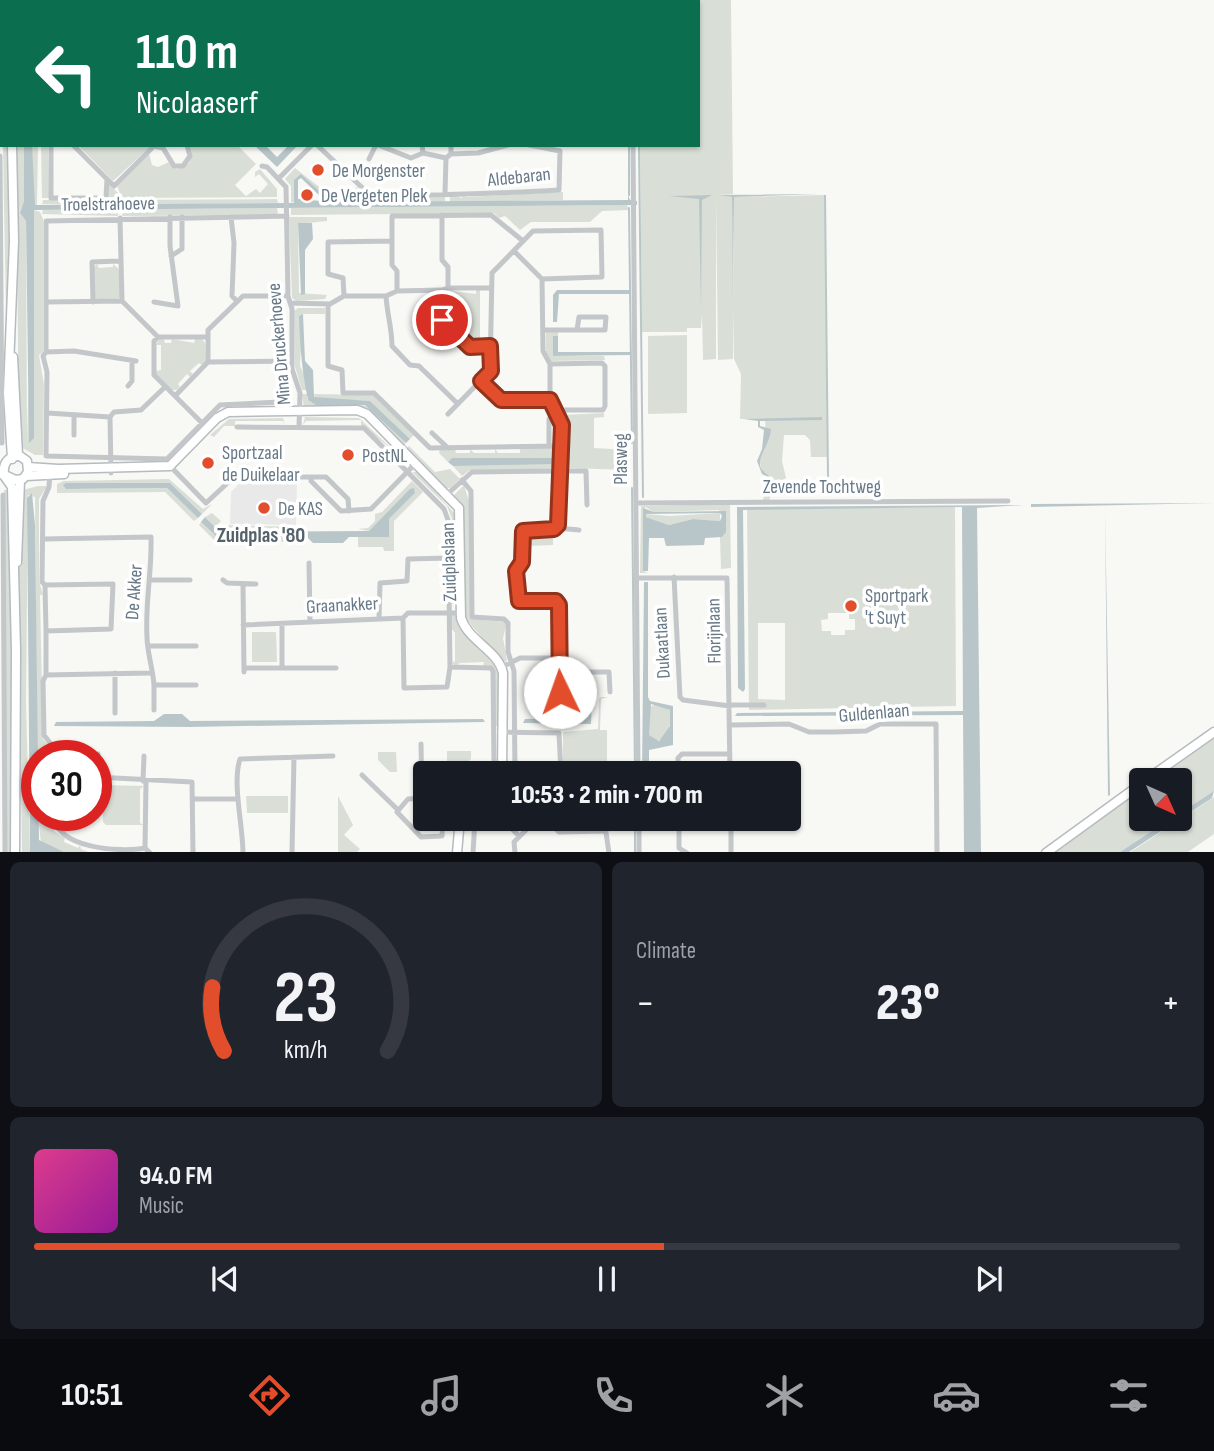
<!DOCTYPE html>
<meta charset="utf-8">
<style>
:root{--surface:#171b24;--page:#20242c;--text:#f1f3f6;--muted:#9ea1a6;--line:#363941;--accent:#e24e2b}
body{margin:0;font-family:"Sofia Sans Condensed",sans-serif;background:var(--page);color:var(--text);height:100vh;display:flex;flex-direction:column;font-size:26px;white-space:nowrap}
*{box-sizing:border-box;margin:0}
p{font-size:23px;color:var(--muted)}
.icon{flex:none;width:38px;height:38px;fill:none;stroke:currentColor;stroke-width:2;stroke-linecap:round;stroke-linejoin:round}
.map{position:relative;height:852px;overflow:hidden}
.sheet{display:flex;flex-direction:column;gap:10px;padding:10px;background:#0d0f14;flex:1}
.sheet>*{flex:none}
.banner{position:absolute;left:0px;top:0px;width:700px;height:147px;box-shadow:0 2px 5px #0004;background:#0b6e4f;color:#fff;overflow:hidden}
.needle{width:46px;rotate:135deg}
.buttons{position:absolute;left:1129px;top:768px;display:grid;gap:14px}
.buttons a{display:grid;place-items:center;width:63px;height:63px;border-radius:7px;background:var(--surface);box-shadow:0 2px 5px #0004;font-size:35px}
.speed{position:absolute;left:21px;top:740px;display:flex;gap:14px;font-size:35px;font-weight:700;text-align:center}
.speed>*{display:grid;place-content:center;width:91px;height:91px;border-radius:50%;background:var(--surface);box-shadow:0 2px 5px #0004;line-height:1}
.speed .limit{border:10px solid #d22;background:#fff;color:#111}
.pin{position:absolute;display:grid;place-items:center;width:60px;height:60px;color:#fff;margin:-30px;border:4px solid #fff;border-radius:50%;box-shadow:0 2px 7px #0007}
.me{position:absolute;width:77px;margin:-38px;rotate:357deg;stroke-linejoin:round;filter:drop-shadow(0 0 5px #0008)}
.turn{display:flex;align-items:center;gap:24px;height:147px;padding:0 21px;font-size:32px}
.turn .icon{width:91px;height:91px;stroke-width:2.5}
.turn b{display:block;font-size:49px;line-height:60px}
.big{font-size:52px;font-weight:800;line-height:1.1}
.sheet .tile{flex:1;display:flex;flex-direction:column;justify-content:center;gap:10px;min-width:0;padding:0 24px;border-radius:10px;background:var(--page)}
.sheet .dial{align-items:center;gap:0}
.dial svg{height:182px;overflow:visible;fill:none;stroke:var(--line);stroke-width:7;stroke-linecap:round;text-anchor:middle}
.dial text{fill:var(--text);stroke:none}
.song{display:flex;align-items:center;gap:21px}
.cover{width:84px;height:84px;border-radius:10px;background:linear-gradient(135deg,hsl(330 70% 55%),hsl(300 70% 35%))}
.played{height:7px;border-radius:4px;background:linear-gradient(90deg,var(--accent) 55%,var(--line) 55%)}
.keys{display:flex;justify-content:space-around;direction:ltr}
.heat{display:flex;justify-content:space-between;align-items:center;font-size:38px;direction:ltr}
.sheet .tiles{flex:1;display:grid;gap:10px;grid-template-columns:1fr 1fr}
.tile:last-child{grid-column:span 2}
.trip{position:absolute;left:413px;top:761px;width:388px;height:70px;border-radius:7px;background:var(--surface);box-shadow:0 2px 5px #0004;font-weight:800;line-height:70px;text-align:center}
.menu{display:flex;height:112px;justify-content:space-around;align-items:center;background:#090b0e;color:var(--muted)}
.menu .icon{width:49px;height:49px}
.menu .active{color:var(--accent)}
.menu b{font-size:32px;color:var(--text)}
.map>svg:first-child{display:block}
.built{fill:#e8e9e8}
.green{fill:#d9dfd6;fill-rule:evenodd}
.water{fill:#b9c6c9;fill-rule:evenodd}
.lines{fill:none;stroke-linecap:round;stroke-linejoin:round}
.stream{stroke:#b9c6c9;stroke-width:2}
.secondary-casing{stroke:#b5bbbf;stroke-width:11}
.street{stroke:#c3c7ca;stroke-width:5}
.secondary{stroke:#fff;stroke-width:8}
.route-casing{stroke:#93331c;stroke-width:18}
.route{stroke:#e24e2b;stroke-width:12}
.poi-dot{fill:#e24e2b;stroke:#fff;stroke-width:2.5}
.labels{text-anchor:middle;stroke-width:7;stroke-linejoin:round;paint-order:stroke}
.poi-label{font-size:19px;fill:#677986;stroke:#fff;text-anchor:start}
.street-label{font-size:19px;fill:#677986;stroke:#fff}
.neighbourhood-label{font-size:21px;font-weight:bold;fill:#55626b;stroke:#fff}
</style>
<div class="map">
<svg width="1214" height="853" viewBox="0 0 1214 853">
<rect width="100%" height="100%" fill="#f8f8f5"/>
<path class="built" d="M297,481L296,525L230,524L231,492L241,482Z"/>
<path class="green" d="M640,0H731L733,194L717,195L732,197L734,305V197L825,195L828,457H811L810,440L805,435H784L782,461L786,478L780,482L775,480L769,501L763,500L769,478L762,472L759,458L766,443L765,419H740L741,374L734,359V310L733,359L718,360L716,195V359L703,360L702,314L701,328H687V332H642L640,145H698V2Z
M3,145H9V302L6,314Z
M16,145H24V201L20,213L26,221L27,439L34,210L40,212L43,219V352L39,355L44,385L43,455H35L19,446Z
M32,145H38L37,205H34L32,196Z
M41,145H48L49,198H42Z
M78,145H152L113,181Z
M189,145H237L256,164L235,185L246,196L256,189L260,193L268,184L259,174L255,177V172L260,169L277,189V197L122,198L117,186L149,154L152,165L158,167L169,162L176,169L189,163L192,153Z
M295,168L336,200H344L357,187L368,198L445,197V202H337L325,197L301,174L295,183L296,201L291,203V186L285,179Z
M109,184L118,193V205L42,204L43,200L108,199Z
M563,192V200L450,202V194L462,198L463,194L466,197Z
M277,199L278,203L122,205V200Z
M627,205L629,210L602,211L590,222H531L520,230L505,216L499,218L494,213L291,215V208Z
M277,208L278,215L122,216L123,209Z
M118,209V216L42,214L43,210Z
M289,217H327V221L298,224L299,293L327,295L325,299L296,301L292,298Z
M113,264L121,271V296L117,300H97L94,297V267L97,264L99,268L113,267Z
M447,290L476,294V290H480V345H476L475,341H470V345L444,320V293Z
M298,308H325V314H303L300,366L307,380V390H302L295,367L294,311Z
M546,332H558V336H554L553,356H604L605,360L551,361L546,352Z
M687,335V413L648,414V336Z
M159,339H164L165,343H171L172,339L194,343L195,339H202L205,343L206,362L202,365L199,363L190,371L193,374L190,377L187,374L178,384L180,387L177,390H171L156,375V371L161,370V345H156Z
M302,394H307V399C326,411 347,398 366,406C381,412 395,432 406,443L404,445L369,414L304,408Z
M313,394L373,395L414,435L410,439L370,401L316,399Z
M604,413V417L594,418V448L629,450L630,470L566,468L567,422L563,415Z
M305,417L359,418L393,450L361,426V420L306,421L303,425Z
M283,418L285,425L283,421H235V426H224L214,437L210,435L229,419Z
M409,446L435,472L450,469L460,479L450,488H445L406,449Z
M520,448H557L558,462L550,469L470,470L462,476L453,466L454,464H551V458H453L448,462L439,453L440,449H455L456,453H470V449L474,453H495V449L498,453H520Z
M412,472H418L455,514L456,604H451L452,519L447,506Z
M169,479L203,509L212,504L202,514L170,483L66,489L167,488L198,518L194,521L165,492L57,493V484L64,481Z
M412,481L423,492L394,521V551H384L383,547H358V537L389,536V519L415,493L414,488L369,531L358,529L368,528L375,521V514L382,512Z
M464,485L469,501L470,619L507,622L503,638L507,661L503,662L466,619L463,512L453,496Z
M38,486H47L39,499V581L43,595H40L43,739L52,749L48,750V756H37L35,497L28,495L26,702L30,853L22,852L18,579L23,490Z
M4,490H10L13,853L7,852Z
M730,504L731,568L721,569L720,537L726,515L718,510L654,512L645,507L643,571L648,573H640L641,506Z
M955,507L956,706L749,710L747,509ZM828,613H849V619H855V630H845V635H831V631H822L821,620L828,619ZM758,623H785V700L758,699Z
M212,513L221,521L218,524L222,528L225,525L299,527V531L220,532L205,517Z
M720,513V521L693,519L669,525L646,517V514L669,516Z
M201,522L218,538L299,537V542H216L199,525Z
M553,531V545L527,546L528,532Z
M455,614L461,628L494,662L500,672L499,726H495V670L483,666L484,662L460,663L456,666L452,663L455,661V633L451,628V616Z
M252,632H276L277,662H252Z
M601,697H608L601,699L600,730H607V771L563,774V732L598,729L599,699Z
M657,704L670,710C671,723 671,735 657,741L649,735V707Z
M1214,737V791L1180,813V780H1153Z
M447,751H471V759L456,773H447Z
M378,752H396L397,772H390L378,760Z
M102,785L144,786L140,789V823L144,825H106L103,822Z
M1141,789V819H1170L1120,852L1054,853Z
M246,796H288V813H247Z
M338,796L353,825L344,835L360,849L357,852H338Z
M1214,797V834L1188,852L1129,853Z
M38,816H49L54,831L65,838L64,842L78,848L80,845L81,849L88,852H64L41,843Z"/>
<path class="water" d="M24,145H32L35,205L294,203V180L301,174L328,199L339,202L628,200V195L630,200L637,201V205L34,210V438L29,443L26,221L20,213L24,201ZM301,178L323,199L321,201L298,199V180Z
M254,145H265L277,157L289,145H298L277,167Z
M820,194L734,197L733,305L732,197L717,195Z
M712,195L702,200L701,309L699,199L669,196Z
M824,195H826L829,479L827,477Z
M298,223H312L313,239L305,250V294L301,295Z
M557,290H630V294H559L557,322H553V295Z
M303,314L305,361L313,370L314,397L370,401L410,439L406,443L365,405H316L308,400C302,372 300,346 299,316Z
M553,336H558V352H630V355L553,356Z
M822,417V420L760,421V426L771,429C770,447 752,461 764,472C768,476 775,479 778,482L762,474L757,461L762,449L764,430L758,427V421L744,419Z
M452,458H552V464L453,466L448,462Z
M66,483H170L202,514L198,518L167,488L66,489L63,485Z
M410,489L414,488L415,493L389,519V537H349L343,543H313L307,537L218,538L201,522L205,517L220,532L369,531Z
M32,493L35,525L39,840L64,852H30L27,498Z
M1214,503L1031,507V504Z
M1023,505L977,508L981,852H964L963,715L735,716L737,713L963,711L962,507L743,510L745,689L743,692L738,688L737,507Z
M643,508L654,512L726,511V532L722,537L705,538L704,545L666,546L664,538H649L648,571H643ZM646,514L720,513L722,516L720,521L693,519L669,525L646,517Z
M1105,510L1110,795L1108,796Z
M644,582H648V697L650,701L673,706V745L649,750V774L642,773ZM651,704L670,710V726L659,741L649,735Z
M572,699L592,700L591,724L523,723L525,719L570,718Z
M164,714H182L190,721L483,719L485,722L189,727L54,726L56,722L154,721Z
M1214,791L1212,798L1129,852H1120L1170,819H1180V813Z"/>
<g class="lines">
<path class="stream" d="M628,0V2
M638,0V2
M629,145V195
M639,145L643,497
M629,208L632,443
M632,488L635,774
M635,819V853"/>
<defs>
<path id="secondary" d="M10,2V0
M0,36L2,33
M0,49L2,51
M13,357L18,455
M12,459L8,393L14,241L12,145
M28,467L58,469L170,466L217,418L228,412L357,410L367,414L459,508L461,618C468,641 498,650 503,673L502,774
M0,474C7,475 9,477 15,480L23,479L28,472L27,461L20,456C8,455 1,465 5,477L12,487L16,650L15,853
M26,476L64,474
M17,562L20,480
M1146,780L1214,732
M457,853L460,819
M1046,853L1141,784"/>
</defs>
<use href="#secondary" class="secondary-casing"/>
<path class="street" d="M57,0V2
M181,0L182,2
M234,0L235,2
M245,0V2
M298,0L305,2
M440,0L441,2
M494,0V2
M501,0V2
M535,0V2
M602,0V2
M145,2L147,0
M257,2L268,0
M334,2L335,0
M347,2L348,0
M428,2L431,0
M569,2V0
M632,2V0
M51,145V198H106L107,179L73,145
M317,145L371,196C435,195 496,194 559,190L560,151L529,145
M378,145L411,158L423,153
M422,145L423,153L446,158
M633,145L638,774
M451,154L478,153L508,145
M0,156L2,443
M369,159L376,145
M262,166L267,167L286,187L288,296L292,309V369L300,393L299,427
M279,178L312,145
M107,179L114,186L154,146L163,148L174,166H183L190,156L187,145
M445,193L446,158L451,154V145
M442,215V260L448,267V288
M231,217L234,243L232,296L237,301
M120,218L122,301
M514,251L542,279
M171,256L182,249V217
M490,288H448L442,290V320L470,347L490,346
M397,291V271L392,265V216L491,215L523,241
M344,296L343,278L328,274V242L392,241
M386,296C387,314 392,328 392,346L410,365L419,366L458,404
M46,302L122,301L158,337
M93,302L92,262L119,261
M154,302L178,306L170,246V217
M290,303L330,304L344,296H386L397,291L442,290
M328,304V366L342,370L343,393H374L430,448L561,446
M543,330H605L606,317H579L577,330
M208,337V330L243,296H288
M46,352L74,351L136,361
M279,361L280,402L220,405L167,459L46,456L47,372L43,356L46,352V221L287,216
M481,381L501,400H550
M128,386L132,381V361
M175,396L208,362L292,361
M47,413L110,417L114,412L141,410L165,387
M74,415V435
M110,417L111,473
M202,423L154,375V341L158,337H208V362
M237,427L364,428L444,509L448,520L450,667L491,668L493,671L494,765L488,774
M432,433L448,448
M549,446V419L560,410H603L605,406V366L602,363L550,364
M170,466L206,503L234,477H311V481L341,511L371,509L416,463
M561,471H586L587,505
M311,477H326L348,499L349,511
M462,480L471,491L472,617L504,619L508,623V652L514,671L515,774
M3,495L5,853
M444,497L472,472L561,471L562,425L550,403V364L543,351L542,279L602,277L601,230L533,231L492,273L490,371L448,414
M636,503L1008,501
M557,528L579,530
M43,539L151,537C152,573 145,601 147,637C147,652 153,669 154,685
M309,563L310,622
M674,577L680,697L683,700L730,706
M638,578H727L730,774
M152,580H190
M223,580L227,583L256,584
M113,584L111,629L46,631L45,585Z
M243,584L244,672
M45,585L42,582L43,501L49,487L50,472
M379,618L380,583L407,581L408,559L449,558
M403,618L404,688L447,687L450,667
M243,625L403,618L408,613H460
M282,625V667
M46,631V675L150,673
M149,646H196
M502,667L520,658H558
M246,668H336
M560,672H609L610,692
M46,675L43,681L44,735L54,748L55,756
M730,705H764
M552,709V699L560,692V605L556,601H519L516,571L522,562L523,531L554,529L558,525V472
M154,710V685H196
M115,713V673
M730,725L789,724L809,732H834L866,731L880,724H936L937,853
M500,732L559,733L561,774
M421,744L422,798
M98,754L99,777
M678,774V758L682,754H730
M362,775L397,809
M96,777L192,782L193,853
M143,781L144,756
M425,798L408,799L397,812L421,837L442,836L443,819
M193,799H238
M55,816C55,848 120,853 145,848L150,853
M502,819L519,836
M545,819L559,832L604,831
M561,819V832
M604,819L609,853
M639,819V853
M679,819V848L687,853
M731,819V853
M145,848L146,782
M243,853C243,826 232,783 240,759L333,756
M292,853L294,757
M473,853L475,819
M515,853L514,842L537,819"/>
<use href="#secondary" class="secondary"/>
</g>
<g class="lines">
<defs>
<path id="route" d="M442,320L470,347L490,346L491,371L481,381L501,400H550L562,425L558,525L554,529L523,531L522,562L516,571L519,601H556L559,605L560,692"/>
</defs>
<use href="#route" class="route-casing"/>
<use href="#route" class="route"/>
</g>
<g class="poi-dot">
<circle cx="318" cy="170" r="7"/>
<circle cx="307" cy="195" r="7"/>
<circle cx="348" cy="455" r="7"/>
<circle cx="208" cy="463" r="7"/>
<circle cx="264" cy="508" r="7"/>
<circle cx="851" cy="606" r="7"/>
</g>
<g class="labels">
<g class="poi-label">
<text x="332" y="177">De Morgenster</text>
<text x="321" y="202">De Vergeten Plek</text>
<text x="222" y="459">Sportzaal<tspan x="222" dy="22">de Duikelaar</tspan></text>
<text x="362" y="462">PostNL</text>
<text x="278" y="515">De KAS</text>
<text x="865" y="602">Sportpark<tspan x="865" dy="22">'t Suyt</tspan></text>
</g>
<g class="street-label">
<text transform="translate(519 176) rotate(-6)" y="7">Aldebaran</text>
<text transform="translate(108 203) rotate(-1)" y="7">Troelstrahoeve</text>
<text transform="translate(278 344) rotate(-95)" y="7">Mina Druckerhoeve</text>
<text transform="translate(620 459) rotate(-90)" y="7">Plasweg</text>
<text x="822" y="493">Zevende Tochtweg</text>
<text transform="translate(448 562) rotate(-92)" y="7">Zuidplaslaan</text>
<text transform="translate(133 592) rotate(-86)" y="7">De Akker</text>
<text transform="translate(342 604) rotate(-3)" y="7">Graanakker</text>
<text transform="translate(713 631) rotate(-91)" y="7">Florijnlaan</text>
<text transform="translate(661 643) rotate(-93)" y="7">Dukaatlaan</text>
<text transform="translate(874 712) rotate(-5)" y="7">Guldenlaan</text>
</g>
<g class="neighbourhood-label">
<text x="261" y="542">Zuidplas '80</text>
</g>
</g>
</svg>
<div class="buttons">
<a><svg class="needle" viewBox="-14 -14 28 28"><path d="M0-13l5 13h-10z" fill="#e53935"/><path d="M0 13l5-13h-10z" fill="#9ea1a6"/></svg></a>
</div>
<div class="speed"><div class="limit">30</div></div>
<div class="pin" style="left:442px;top:320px;background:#d93025"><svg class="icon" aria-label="arrive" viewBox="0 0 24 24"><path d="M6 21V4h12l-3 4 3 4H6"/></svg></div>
<svg class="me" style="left:560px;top:692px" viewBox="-20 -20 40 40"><circle r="19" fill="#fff"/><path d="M0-13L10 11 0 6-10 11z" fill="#e24e2b"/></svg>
<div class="trip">10:53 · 2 min · 700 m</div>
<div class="banner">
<div class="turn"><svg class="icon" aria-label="left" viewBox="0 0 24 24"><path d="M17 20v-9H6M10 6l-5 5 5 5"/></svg><div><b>110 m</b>Nicolaaserf</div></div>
</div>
</div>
<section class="sheet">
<div class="tiles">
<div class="tile dial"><svg viewBox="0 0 100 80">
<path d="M14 69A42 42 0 1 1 86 69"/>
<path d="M14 69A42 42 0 0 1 9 41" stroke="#e24e2b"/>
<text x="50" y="56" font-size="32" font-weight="700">23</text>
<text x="50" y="72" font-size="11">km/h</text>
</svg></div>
<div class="tile"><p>Climate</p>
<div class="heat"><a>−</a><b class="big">23°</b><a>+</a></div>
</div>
<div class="tile">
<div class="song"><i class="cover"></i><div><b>94.0 FM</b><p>Music</p></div></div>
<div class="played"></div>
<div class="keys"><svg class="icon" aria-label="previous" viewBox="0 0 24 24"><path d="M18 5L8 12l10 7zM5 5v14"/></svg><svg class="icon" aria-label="pause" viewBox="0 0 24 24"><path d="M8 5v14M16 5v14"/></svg><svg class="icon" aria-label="next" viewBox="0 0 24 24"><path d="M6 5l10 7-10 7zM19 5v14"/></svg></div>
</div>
</div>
</section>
<nav class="menu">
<b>10:51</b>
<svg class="icon active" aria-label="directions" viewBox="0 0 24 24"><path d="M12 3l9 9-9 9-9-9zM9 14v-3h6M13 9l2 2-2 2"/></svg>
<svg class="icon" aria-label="music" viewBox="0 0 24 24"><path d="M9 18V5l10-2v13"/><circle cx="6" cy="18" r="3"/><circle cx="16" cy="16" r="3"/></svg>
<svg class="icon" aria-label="phone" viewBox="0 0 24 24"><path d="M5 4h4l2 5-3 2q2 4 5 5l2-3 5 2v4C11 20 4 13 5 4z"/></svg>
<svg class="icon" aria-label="climate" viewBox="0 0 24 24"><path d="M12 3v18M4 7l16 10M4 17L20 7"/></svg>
<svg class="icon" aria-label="car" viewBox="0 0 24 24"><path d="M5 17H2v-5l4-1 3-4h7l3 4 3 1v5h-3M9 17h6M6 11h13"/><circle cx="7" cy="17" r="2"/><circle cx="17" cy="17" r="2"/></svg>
<svg class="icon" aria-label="filters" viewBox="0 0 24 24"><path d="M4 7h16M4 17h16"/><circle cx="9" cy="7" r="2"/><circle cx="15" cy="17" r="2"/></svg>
</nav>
